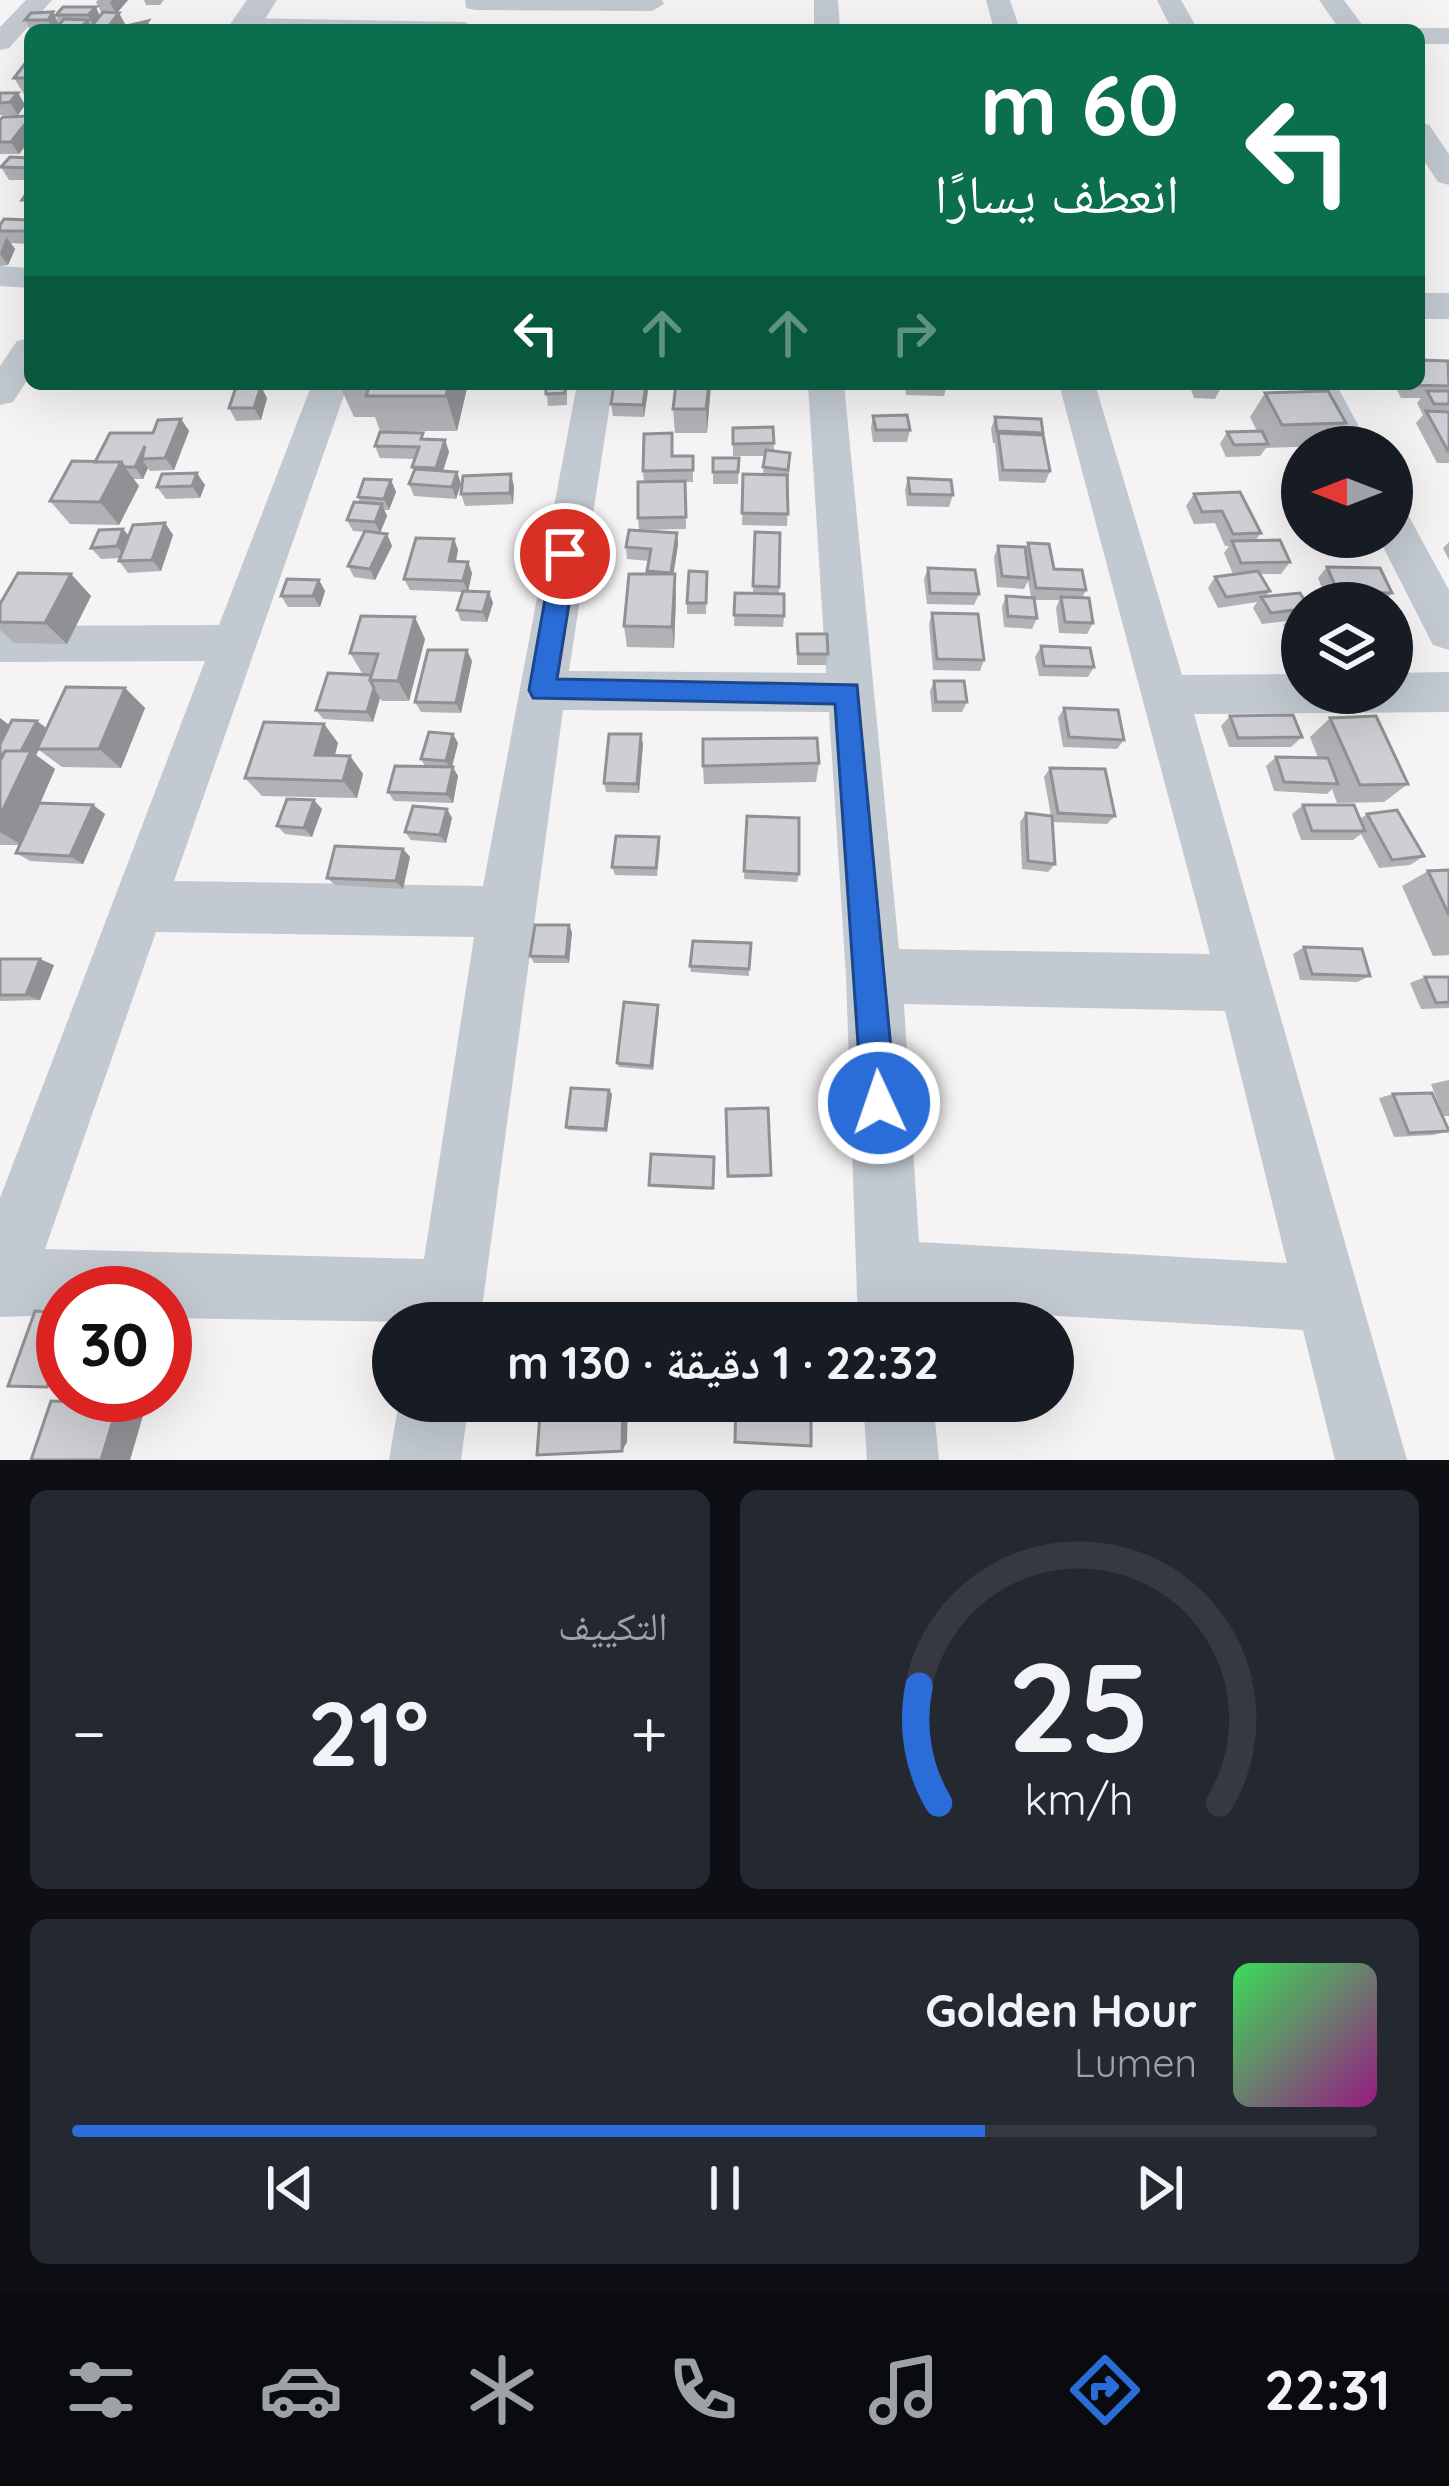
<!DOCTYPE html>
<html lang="ar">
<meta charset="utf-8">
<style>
:root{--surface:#171b24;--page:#242831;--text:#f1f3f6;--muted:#9ea1a6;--line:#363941;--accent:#2a6dd8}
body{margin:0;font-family:Quicksand,"Noto Naskh Arabic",sans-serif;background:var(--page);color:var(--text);direction:rtl;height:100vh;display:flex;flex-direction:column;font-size:45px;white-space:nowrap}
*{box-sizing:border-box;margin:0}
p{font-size:39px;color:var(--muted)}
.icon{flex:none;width:66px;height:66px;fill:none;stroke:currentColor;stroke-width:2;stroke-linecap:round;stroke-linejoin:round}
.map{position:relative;height:1460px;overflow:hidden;direction:ltr}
.drawer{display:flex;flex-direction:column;gap:30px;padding:30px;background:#0d0f14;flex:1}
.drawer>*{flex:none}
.hud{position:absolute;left:24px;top:24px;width:1401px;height:366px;border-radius:18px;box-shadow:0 12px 48px #0002;direction:rtl;background:#0b6e4f;color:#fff;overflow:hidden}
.needle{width:78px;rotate:270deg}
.controls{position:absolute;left:1281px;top:426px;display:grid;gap:24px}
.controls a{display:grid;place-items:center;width:132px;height:132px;border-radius:50%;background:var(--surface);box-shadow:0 12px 48px #0002;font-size:60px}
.speed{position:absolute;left:36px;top:1266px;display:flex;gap:24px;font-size:60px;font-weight:700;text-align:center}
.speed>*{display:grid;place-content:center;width:156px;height:156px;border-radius:50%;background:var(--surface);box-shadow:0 12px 48px #0002;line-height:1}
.speed .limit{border:18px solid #d22;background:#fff;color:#111}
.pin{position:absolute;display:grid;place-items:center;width:102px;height:102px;color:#fff;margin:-51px;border:6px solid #fff;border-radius:50%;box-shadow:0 3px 12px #0007}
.me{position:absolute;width:132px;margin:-66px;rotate:357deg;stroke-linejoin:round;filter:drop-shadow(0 0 9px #0008)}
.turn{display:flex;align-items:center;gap:42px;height:252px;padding:0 48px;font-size:54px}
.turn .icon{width:156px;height:156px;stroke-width:2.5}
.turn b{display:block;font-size:84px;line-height:102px}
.lanes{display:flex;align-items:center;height:114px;padding:0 48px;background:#0003;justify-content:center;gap:60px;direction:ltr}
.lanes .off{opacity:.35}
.big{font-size:90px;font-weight:700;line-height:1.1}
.drawer .card{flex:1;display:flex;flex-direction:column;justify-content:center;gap:18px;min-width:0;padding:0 42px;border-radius:18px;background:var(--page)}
.drawer .dial{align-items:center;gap:0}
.dial svg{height:312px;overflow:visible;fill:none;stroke:var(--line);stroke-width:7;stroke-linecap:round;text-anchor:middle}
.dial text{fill:var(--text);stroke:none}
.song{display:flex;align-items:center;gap:36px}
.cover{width:144px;height:144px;border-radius:18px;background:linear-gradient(135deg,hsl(130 70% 55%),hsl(310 70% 35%))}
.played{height:12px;border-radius:6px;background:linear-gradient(90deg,var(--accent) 70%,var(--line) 70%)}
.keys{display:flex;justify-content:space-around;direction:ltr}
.heat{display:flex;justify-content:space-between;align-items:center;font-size:66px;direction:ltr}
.drawer .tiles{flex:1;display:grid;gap:30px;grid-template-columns:1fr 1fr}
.card:last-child{grid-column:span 2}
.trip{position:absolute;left:372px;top:1302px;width:702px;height:120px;border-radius:60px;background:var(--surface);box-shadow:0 12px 48px #0002;font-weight:700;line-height:120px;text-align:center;direction:rtl}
.tab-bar{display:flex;height:192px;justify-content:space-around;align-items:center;background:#090b0e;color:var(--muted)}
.tab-bar .icon{width:84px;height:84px}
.tab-bar .on{color:var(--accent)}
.tab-bar b{font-size:54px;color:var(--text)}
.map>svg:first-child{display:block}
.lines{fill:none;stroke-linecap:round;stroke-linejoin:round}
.minor{fill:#c2c9d0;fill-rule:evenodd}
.tertiary{fill:#c2c9d0;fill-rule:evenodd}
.wall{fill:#b0b2b6}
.shaded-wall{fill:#909194}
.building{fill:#cdcfd4;stroke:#909194;stroke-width:3}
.route{fill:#2a6dd8;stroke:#1b478c;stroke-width:3}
</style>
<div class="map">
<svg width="1449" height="1460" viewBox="0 0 1449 1460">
<rect width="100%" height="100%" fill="#f5f3f3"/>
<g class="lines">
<path class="minor" d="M26,0H52L9,48L0,50V27Z
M465,0H662L664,4L652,11L475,10L466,8Z
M814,0H838L840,30H814Z
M986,0H1010L1020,30H994Z
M1157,0H1181L1198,30H1172Z
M1319,0H1344L1366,30H1340Z
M245,18L465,22L478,30H235L236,21Z
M1419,28H1449V44H1419V30H1412Z
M1419,122L1429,125L1449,154V185L1438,182L1419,153Z
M0,266L30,268V288L0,286Z
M30,338V376L13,402L0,405V366L17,341Z
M312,384H348L174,881L483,886L577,384H613L569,671L826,673L808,384H844L899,949L1210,954L1059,384H1095L1182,675L1302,674V693H1392V673L1449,672V712L1194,714L1407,1460H1335L1303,1330L923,1308L924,1323H858L846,976L829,712L563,710L480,1323L165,1318V1293H63V1315L0,1317V1198L205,661L0,662V626L219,625ZM156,932L474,937L424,1259L45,1249ZM904,1004L1225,1011L1287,1263L919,1242Z
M1300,384H1336L1370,447H1332Z
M1392,509L1407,513L1449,590V650L1433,645L1378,537H1392Z
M399,1401H469L461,1460H389Z
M863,1401H933L939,1460H867Z"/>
<path class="tertiary" d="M247,0H277L258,30H226Z
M1419,293H1449V319H1419Z"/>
</g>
<path class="wall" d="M98,0H128L117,13L125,24L123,27L148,21L152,30H61L58,26L55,30H30L25,20L53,12L59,24L56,15L100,16L102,14L96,2Z
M144,0H164L160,5H146Z
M30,57V102H29L14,78Z
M0,93H18L25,105L18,115H0Z
M30,116V140L19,154H0V120Z
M30,158V180H9L1,167Z
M30,220V244L11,243L15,249L8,265L0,266V225Z
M1449,362V463H1437L1416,423L1423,415L1417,403L1421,398H1401L1394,384H1419Z
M339,384H466L467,388L457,431H380L375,417H354Z
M522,384H571L570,388H567V405L548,406L546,388H523Z
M614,384H649L644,417L613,416L611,404Z
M676,384H711L707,433H675L673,409Z
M905,384H947L944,396L906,395Z
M1189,384H1223L1215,399L1194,398Z
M1265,393L1346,423L1328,446L1266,448L1260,456L1226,457L1220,444L1227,432L1257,431L1250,417Z
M267,398L261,420L236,421L229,408Z
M873,416L910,430L907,442H873L871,428Z
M995,417L1043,433L1050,471L1045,483L999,481L995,443H993L991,429Z
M181,419L189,431L174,470L150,471L148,468L143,479H133L139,486L119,525L70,524L50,501L95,462Z
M773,427L774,451L790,453L787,526L742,525L743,474H763L765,456H733V428Z
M425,439L445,440L449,452L443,471L457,472L461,484L456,499L414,496L409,484L414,471L412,467L415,459L380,458L375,446Z
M693,456V482H685L686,529L639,530L638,518L644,482L643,471Z
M739,458L738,484H713V472Z
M908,478L953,495L949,507L907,506L905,490Z
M391,480L396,492L389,510H384L387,516L380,533L387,534L392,546L375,580L354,577L348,566L364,532L353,531L347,520L360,502L358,497Z
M205,485L200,498L166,499L157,487Z
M514,486L513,504L465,506L461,494Z
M1194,494L1261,533L1255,541L1290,562L1281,574H1259L1270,591L1265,597L1302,603V665L1283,625L1287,621L1262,624L1253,608L1257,602L1218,608L1208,588L1215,577L1233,574L1224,553L1229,546H1225L1215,523L1194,524L1186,506Z
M165,523L173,535L161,571L128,573L119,561L120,558L101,559L91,548Z
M755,532L780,533L779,594L784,616L783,627L734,626L735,593H753Z
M677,533L678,545L673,574L676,596L674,648L627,647L624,626L647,574L649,561L627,559L626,547Z
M454,539L458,550L456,562H468L472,573L468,591L489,592L493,603L487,622L461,621L457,610L463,592L410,590L404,579Z
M1449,542V560L1443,548Z
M1028,543L1054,569L1086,590L1082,598L1093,623L1087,634L1059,633L1056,608L1059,600H1035L1037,618L1032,629L1004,627L1002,607L1006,596L1031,597L1028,581L1024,589L997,587L994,557L998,546L1025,549Z
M1327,567L1392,593L1383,603H1328L1318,578Z
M928,568L979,594L974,605L927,604L924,579Z
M707,572L706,614H687V603Z
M71,574L91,596L67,644L14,643L0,630V604Z
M319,580L325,591L320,607H288L281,596Z
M932,613L984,660L980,671L933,670L929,624Z
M797,634L828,654L826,665H797Z
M425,639L409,701H382L380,698L373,722L323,719L316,710L371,675L372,674L362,673L350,653Z
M1041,646L1094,667L1088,677L1039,676L1035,657Z
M472,661L461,713L421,712L415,702Z
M934,681L967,702L962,712H932L930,691Z
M125,688L145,708L121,768L62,767L39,750L36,755L55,769L40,803L93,805L105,814L83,864L30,861L16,853L20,845H0V718L9,725L47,729Z
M1064,708L1124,740L1117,749L1063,747L1058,718Z
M1230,716L1302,737L1291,747H1229L1221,726Z
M1330,718L1408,784L1384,802L1337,803L1332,789L1327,794L1274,791L1266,766L1276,757L1318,758L1310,737Z
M324,724L338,743L335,755L350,756L363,774L357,798L262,796L245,778Z
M458,743L452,767L458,776L453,803L394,801L388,792L425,766L421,759Z
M643,744L639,793L606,792L604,783Z
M819,763L816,782L704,784L703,766Z
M1050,768L1115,816L1107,824L1052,822L1055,864L1048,872L1022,869L1020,822L1026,813L1051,816L1044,777Z
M1303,805L1360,819L1367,814L1424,856L1410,865L1379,868L1361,834L1353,840H1301L1292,814Z
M322,809L312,837L285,834L277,826Z
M447,809L452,818L446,843L411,840L405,832Z
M747,816L799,874L797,882L744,879Z
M660,846L657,876L615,875L612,867Z
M403,849L410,857L403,889L335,885L327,878Z
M1449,870V955L1433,956L1402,886L1428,871Z
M572,932L569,963H534L530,956Z
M1304,947L1370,976L1357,982L1300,980L1293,954Z
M0,959L54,965L40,1000L0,1001Z
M690,966L749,969V976L691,972Z
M1425,977H1449V1008L1421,1009L1410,983Z
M659,1010L653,1070L619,1067L617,1063Z
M1449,1080V1116H1443L1431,1084Z
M612,1094L607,1132L569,1130L566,1127Z
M1393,1094L1449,1131L1433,1135L1394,1137L1379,1098Z
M726,1109L771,1175L770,1177L727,1178Z
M714,1157L713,1190L651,1187L649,1185Z
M84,1395L148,1398L130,1460H31L51,1401Z"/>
<path class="shaded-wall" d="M112,0H128L116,14L110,2Z
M96,7L101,19L94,27L88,15Z
M53,12L59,24L55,30H53L48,20Z
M119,13L125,24L120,30H109L108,27Z
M88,20L91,27L92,30H84L82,26Z
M18,93L25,105L18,115L10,102Z
M25,124L30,132V140L19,154L11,142Z
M6,237L15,249L8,265L0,254Z
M449,384H466L467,388L457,431L446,396Z
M646,384H649L644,417L643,405Z
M709,384H711L707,433L706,409Z
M261,386L267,398L261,420L254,408Z
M181,419L189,431L174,470L165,458Z
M445,440L449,452L440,480L436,468Z
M145,446L142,459L148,468L143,479L135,467Z
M121,462L139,486L119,525L100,502Z
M457,472L461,484L456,499L452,487Z
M197,473L205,485L200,498L192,486Z
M511,474L514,486L513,504L510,493Z
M391,480L396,492L389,510L384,499Z
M382,504L387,516L380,533L375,522Z
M165,523L173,535L161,571L152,560Z
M123,529L133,540L126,558L117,546Z
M677,533L678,545L672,584L671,573Z
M387,534L392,546L375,580L370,569Z
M454,539L458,550L453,573L449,561Z
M468,562L472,573L468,592L463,581Z
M71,574L91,596L67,644L45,623Z
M675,574L676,596L674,648L672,627Z
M319,580L325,591L320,607L313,596Z
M489,592L493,603L487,622L483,612Z
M415,617L425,639L409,701L398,681Z
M467,650L472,661L461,713L456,703Z
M125,688L145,708L121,768L99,749Z
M374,688L380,698L373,722L367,712Z
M0,718L18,732L0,758Z
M37,721L49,730L36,755L55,769L22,845L0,832V816L18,758Z
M324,724L338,743L330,773L315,755Z
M453,734L458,743L451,770L446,761Z
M641,734L643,744L639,793L637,784Z
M350,756L363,774L357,798L343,781Z
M453,767L458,776L453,803L447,794Z
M314,800L322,809L312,837L304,828Z
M93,805L105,814L83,864L70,856Z
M447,809L452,818L446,843L440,835Z
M403,849L410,857L403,889L396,881Z
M569,925L572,932L569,963L566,957Z
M40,959L54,965L40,1000L26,995Z
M658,1005L659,1010L653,1070L651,1066Z
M609,1090L612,1094L607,1132L605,1129Z
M63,1340V1385L47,1387Z
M148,1398L130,1460H101L118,1404Z
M623,1401H628L627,1442L622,1451Z"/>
<path class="building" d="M63,7H96L88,15H56Z
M53,12L48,20H25L31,13Z
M103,12L119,13L108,27H91Z
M64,19L88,20L82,26H58Z
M148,21L141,30H112L113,29Z
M30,57V78H14Z
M0,93H18L10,102L0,103Z
M30,116V124H25L11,142H0V120L3,117Z
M10,157L30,158V168L1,167Z
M30,188V200H22Z
M4,219L30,220V231H0V225Z
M1419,360L1448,361L1449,386L1410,385L1419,384Z
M370,384H449L446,396H366Z
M546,384H565V393L546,394Z
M614,384H646L643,405L611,404Z
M676,384H709L706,409H673Z
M261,386L254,408H229L236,387Z
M1328,391L1346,423L1282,425L1265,393Z
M1427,391H1449V404H1434Z
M1426,411L1449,412V451H1448Z
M907,415L910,430H876L873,416Z
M995,417L1041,419L1043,433L997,431Z
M181,419L165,458L142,459L145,446L135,467H124L121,462H95L110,433H153L158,420Z
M773,427L774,443L733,444V428Z
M1262,431L1268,444L1234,445L1227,432Z
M380,432L423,433L421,439L445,440L436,468L412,467L419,447L375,446Z
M672,433V456H693V470L643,471L644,434Z
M998,433L1043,435L1050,471L1003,470Z
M766,450L790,453L788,470L763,467Z
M713,458H739L738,472H713Z
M72,461L121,462L100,502L50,501Z
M415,469L457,472L452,487L409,484Z
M197,473L192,486L157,487L162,474Z
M511,474L510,493L461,494L463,476Z
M743,474L787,475L788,514L742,513Z
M908,478L951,480L953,495L910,494Z
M364,479L391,480L384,499L358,497Z
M685,481L686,517L638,518V482Z
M1240,492L1261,533L1233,534L1222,511L1202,512L1194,494Z
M354,502L382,504L375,522L347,520Z
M165,523L152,560L119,561L133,525Z
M123,529L117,546L91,548L99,530Z
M629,530L677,533L671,573L647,571L651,549L626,547Z
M365,531L387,534L370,569L348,566Z
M755,532L780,533L779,587L753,586Z
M416,538L454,539L449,561L468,562L463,581L404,579Z
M1280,540L1290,562L1241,563L1232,541Z
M1028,543L1049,544L1054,569L1082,570L1086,590L1036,588Z
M998,546L1025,547L1029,578L1002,576Z
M1327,567L1380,568L1392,593L1338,592Z
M928,568L975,570L979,594L930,593Z
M689,571L707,572L706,603H687Z
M1258,571L1270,591L1226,597L1215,577Z
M18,573L71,574L45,623L0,622V604Z
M629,574H675L672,627L624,626Z
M287,579L319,580L313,596H281Z
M463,591L489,592L483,612L457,610Z
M735,593L784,594V616L734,615Z
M1300,593L1306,603H1302V609L1271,613L1261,597Z
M1006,596L1034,598L1037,618L1008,616Z
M1061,597L1089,598L1093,623L1065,622Z
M932,613L978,614L984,660L937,659Z
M1292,614H1302V634Z
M361,616L415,617L398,681L370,680L378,654L350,653Z
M797,634H827L828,654H798Z
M1041,646L1090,648L1094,667L1044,666Z
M428,650H467L456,703L415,702Z
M328,673L371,675L370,680L374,688L367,712L316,710Z
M934,681H964L967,702H936Z
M66,687L125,688L99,749H37Z
M1064,708L1118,710L1124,740L1069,737Z
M1293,715L1302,737L1238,738L1230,716Z
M1376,716L1408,784L1360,785L1330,718Z
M12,720L37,721L21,751H5L0,758V744Z
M264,722L324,724L315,755L350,756L343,781L245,778Z
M429,732L453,734L446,761L421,759Z
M609,734H641L637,784L604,783Z
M817,738L819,763L703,766V739Z
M5,751H31L0,816V761Z
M1276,757L1328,758L1338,784L1284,782Z
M395,766L453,767L447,794L388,792Z
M1050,768L1105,769L1115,816L1058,813Z
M287,799L314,800L304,828L277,826Z
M39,803L93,805L70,856L16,853Z
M1303,805H1354L1365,831H1312Z
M413,806L447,809L440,835L405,832Z
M1397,810L1424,856L1392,860L1367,814Z
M1026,813L1052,816L1055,864L1028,861Z
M747,816L799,818V874L744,871Z
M616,836L659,837L656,868L612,867Z
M335,846L403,849L396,881L327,878Z
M1449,870V915L1428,871Z
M535,925H569L566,957L530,956Z
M693,941L751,943L749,969L690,966Z
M1304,947L1362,949L1370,976L1312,974Z
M0,959H40L26,995H0Z
M1425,977H1449V1002L1436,1003Z
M624,1002L658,1005L651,1066L617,1063Z
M571,1088L609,1090L605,1129L566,1127Z
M1432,1093L1449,1131L1409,1133L1393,1094Z
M768,1108L771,1175L728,1176L726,1109Z
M651,1154L714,1157L713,1188L649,1185Z
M642,1305L683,1309L681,1323H640Z
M35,1311L63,1313V1340L47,1387L8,1386Z
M742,1319V1323H695Z
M51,1401L118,1404L101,1460H31Z
M541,1401H623L622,1451L537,1455Z
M736,1401H811V1446L735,1442Z"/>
<path class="route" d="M565,544L577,554L557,679L857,685L896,1103L891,1115L879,1120L867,1115L862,1103L835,704L533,698L529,690L553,554Z"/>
</svg>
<div class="controls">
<a><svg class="needle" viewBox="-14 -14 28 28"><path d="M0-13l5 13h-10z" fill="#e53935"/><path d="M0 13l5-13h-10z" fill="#9ea1a6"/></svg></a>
<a><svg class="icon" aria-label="layers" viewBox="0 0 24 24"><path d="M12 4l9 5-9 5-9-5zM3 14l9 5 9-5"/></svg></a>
</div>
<div class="speed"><div class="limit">30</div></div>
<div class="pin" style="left:565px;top:554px;background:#d93025"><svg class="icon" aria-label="arrive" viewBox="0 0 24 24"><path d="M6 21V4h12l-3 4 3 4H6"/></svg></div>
<svg class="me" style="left:879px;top:1103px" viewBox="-20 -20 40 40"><circle r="17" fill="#2a6dd8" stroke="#fff" stroke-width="3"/><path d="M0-11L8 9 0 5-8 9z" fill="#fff"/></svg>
<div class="trip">22:32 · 1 دقيقة · 130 m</div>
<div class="hud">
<div class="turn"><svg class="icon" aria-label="left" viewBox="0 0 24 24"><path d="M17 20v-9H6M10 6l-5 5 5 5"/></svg><div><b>60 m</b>انعطف يسارًا</div></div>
<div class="lanes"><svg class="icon" aria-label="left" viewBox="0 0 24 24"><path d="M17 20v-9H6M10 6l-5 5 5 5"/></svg><svg class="icon off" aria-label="ahead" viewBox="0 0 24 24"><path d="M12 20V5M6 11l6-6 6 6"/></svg><svg class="icon off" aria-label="ahead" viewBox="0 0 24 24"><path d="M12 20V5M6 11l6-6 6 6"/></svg><svg class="icon off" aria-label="right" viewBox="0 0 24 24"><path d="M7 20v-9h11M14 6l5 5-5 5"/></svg></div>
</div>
</div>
<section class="drawer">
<div class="tiles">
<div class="card dial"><svg viewBox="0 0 100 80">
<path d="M14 69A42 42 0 1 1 86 69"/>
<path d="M14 69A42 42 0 0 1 9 39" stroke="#2a6dd8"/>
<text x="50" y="56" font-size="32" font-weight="700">25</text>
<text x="50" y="72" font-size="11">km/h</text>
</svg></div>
<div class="card"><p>التكييف</p>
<div class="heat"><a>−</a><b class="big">21°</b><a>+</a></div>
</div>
<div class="card">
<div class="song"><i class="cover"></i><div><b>Golden Hour</b><p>Lumen</p></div></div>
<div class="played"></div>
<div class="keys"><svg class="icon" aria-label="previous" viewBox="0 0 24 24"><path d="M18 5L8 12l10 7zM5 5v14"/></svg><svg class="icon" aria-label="pause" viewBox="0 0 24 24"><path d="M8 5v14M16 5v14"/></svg><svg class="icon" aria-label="next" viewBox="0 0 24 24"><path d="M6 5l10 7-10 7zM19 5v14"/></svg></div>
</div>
</div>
</section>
<nav class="tab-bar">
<b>22:31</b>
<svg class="icon on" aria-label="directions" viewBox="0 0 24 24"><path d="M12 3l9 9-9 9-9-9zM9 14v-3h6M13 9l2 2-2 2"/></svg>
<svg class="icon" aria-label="music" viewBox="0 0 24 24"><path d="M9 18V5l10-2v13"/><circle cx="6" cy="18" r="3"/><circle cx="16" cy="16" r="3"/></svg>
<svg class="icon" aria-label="phone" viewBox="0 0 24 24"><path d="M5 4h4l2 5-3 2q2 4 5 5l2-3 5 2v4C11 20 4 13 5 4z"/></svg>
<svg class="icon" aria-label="climate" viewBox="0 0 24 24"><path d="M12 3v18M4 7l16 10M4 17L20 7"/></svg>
<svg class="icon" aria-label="car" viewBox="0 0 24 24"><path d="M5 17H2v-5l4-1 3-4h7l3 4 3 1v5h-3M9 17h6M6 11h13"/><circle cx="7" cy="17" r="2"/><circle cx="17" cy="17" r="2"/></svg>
<svg class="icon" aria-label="filters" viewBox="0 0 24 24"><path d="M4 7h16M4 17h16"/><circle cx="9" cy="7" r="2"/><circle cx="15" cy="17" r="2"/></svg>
</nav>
